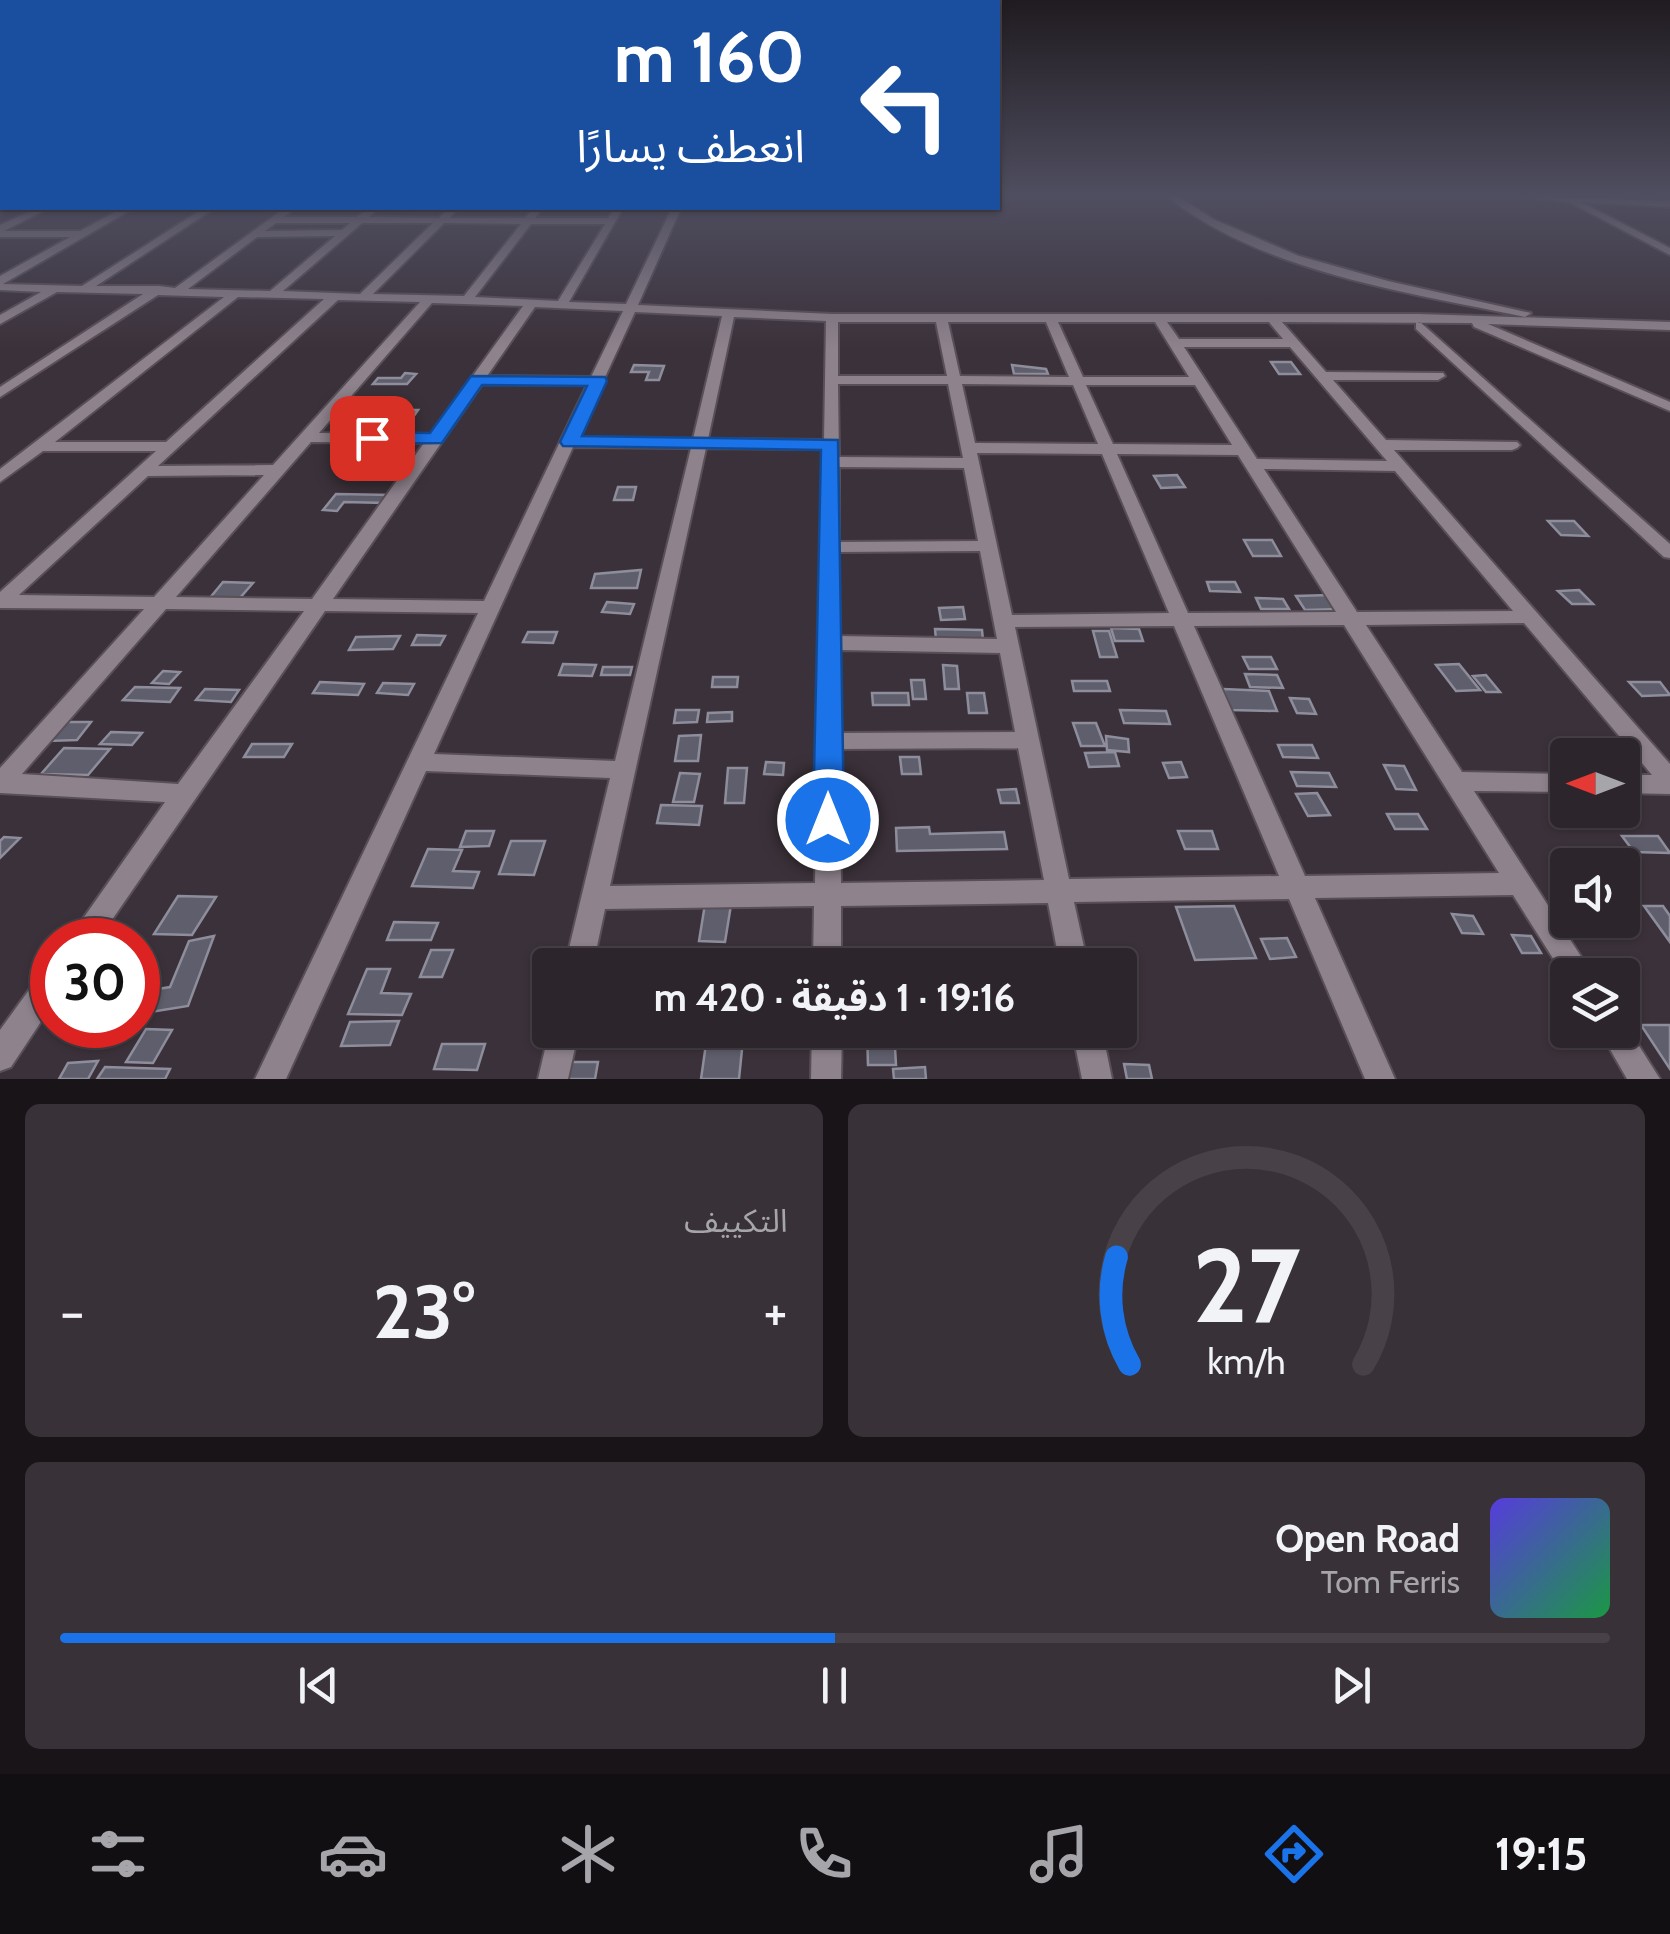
<!DOCTYPE html>
<html lang="ar">
<meta charset="utf-8">
<style>
:root{--surface:#2c252c;--page:#383138;--text:#f1f3f6;--muted:#a6a5a9;--line:#484248;--accent:#1a73e8}
body{margin:0;font-family:Cabin,"Noto Sans Arabic",sans-serif;background:var(--page);color:var(--text);direction:rtl;height:100vh;display:flex;flex-direction:column;font-size:38px;white-space:nowrap}
*{box-sizing:border-box;margin:0}
p{font-size:32px;color:var(--muted)}
.icon{flex:none;width:55px;height:55px;fill:none;stroke:currentColor;stroke-width:2;stroke-linecap:round;stroke-linejoin:round}
.map{position:relative;height:1079px;overflow:hidden;direction:ltr}
.side{display:flex;flex-direction:column;gap:25px;padding:25px;background:#181418;flex:1}
.side>*{flex:none}
.guide{position:absolute;left:0px;top:0px;width:1000px;height:210px;box-shadow:0 2px 8px #0004,0 0 0 2px var(--line);direction:rtl;background:#1a4fa0;color:#fff;overflow:hidden}
.needle{width:65px;rotate:270deg}
.controls{position:absolute;left:1550px;top:738px;display:grid;gap:20px}
.controls a{display:grid;place-items:center;width:90px;height:90px;border-radius:10px;background:var(--surface);box-shadow:0 2px 8px #0004,0 0 0 2px var(--line);font-size:50px}
.speed{position:absolute;left:30px;top:918px;display:flex;gap:20px;font-size:50px;font-weight:700;text-align:center}
.speed>*{display:grid;place-content:center;width:130px;height:130px;border-radius:50%;background:var(--surface);box-shadow:0 2px 8px #0004,0 0 0 2px var(--line);line-height:1}
.speed .limit{border:15px solid #d22;background:#fff;color:#111}
.pin{position:absolute;display:grid;place-items:center;width:85px;height:85px;color:#fff;margin:-42px;border-radius:20px;box-shadow:0 5px 15px #0006}
.me{position:absolute;width:110px;margin:-55px;rotate:0deg;stroke-linejoin:round;filter:drop-shadow(0 0 8px #0008)}
.turn{display:flex;align-items:center;gap:35px;height:210px;padding:0 30px;font-size:45px}
.turn .icon{width:130px;height:130px;stroke-width:2.5}
.turn b{display:block;font-size:70px;line-height:85px}
.big{font-size:75px;font-weight:700;line-height:1.1}
.side .tile{flex:1;display:flex;flex-direction:column;justify-content:center;gap:15px;min-width:0;padding:0 35px;border-radius:15px;background:var(--page)}
.side .dial{align-items:center;gap:0}
.dial svg{height:260px;overflow:visible;fill:none;stroke:var(--line);stroke-width:7;stroke-linecap:round;text-anchor:middle}
.dial text{fill:var(--text);stroke:none}
.song{display:flex;align-items:center;gap:30px}
.cover{width:120px;height:120px;border-radius:15px;background:linear-gradient(135deg,hsl(250 70% 55%),hsl(140 70% 35%))}
.played{height:10px;border-radius:5px;background:linear-gradient(90deg,var(--accent) 50%,var(--line) 50%)}
.keys{display:flex;justify-content:space-around;direction:ltr}
.heat{display:flex;justify-content:space-between;align-items:center;font-size:55px;direction:ltr}
.side .tiles{flex:1;display:grid;gap:25px;grid-template-columns:1fr 1fr}
.tile:last-child{grid-column:span 2}
.trip{position:absolute;left:532px;top:948px;width:605px;height:100px;border-radius:10px;background:var(--surface);box-shadow:0 2px 8px #0004,0 0 0 2px var(--line);font-weight:700;line-height:100px;text-align:center;direction:rtl}
.dock{display:flex;height:160px;justify-content:space-around;align-items:center;background:#120f12;color:var(--muted)}
.dock .icon{width:70px;height:70px}
.dock .current{color:var(--accent)}
.dock b{font-size:45px;color:var(--text)}
.map>svg:first-child{display:block}
.building{fill:#5e5e6c;stroke:#8d8d9c;stroke-width:2.5}
.lines{fill:none;stroke-linecap:round;stroke-linejoin:round}
.street-casing{stroke:#584f57;stroke-width:4}
.street{fill:#8e828c;fill-rule:evenodd}
.route{fill:#1a73e8;stroke:#114b97;stroke-width:2.5}
</style>
<div class="map">
<svg width="1670" height="1079" viewBox="0 0 1670 1079">
<rect width="100%" height="100%" fill="#3b313a"/>
<path class="building" d="M1271,362H1291L1300,374H1279Z
M634,365L664,366L659,380H646L649,372H631Z
M1012,365L1046,369L1048,374H1014Z
M405,373L416,374L407,384H373L378,378H401Z
M393,404H405L400,410H418L411,420H392L397,414H386Z
M1177,475L1185,487L1161,488L1154,476Z
M618,487H636L633,500H614Z
M336,494L392,495L386,503L344,502L337,511L323,510Z
M1548,521H1574L1588,536L1561,535Z
M1244,540H1272L1281,556H1253Z
M641,570L637,588H591L595,574Z
M223,582L253,583L239,599H209Z
M1207,582H1235L1240,592L1210,591Z
M1579,590L1593,604H1572L1558,591Z
M1330,595L1340,609L1305,610L1296,596Z
M1256,598L1283,599L1289,609H1261Z
M607,602L634,604L630,614L602,612Z
M963,607L965,619L941,620L939,608Z
M1111,628L1139,629L1143,641H1115Z
M935,629L982,630L983,640H936Z
M1093,631H1109L1117,657H1100Z
M528,632H557L553,643L523,642Z
M417,635L445,636L440,645H412Z
M400,636L393,649L349,650L356,637Z
M1243,657H1271L1277,669H1249Z
M563,664L596,665L592,676L559,675Z
M1459,664L1480,690L1456,691L1436,665Z
M943,665L957,666L959,689H945Z
M603,667H632L630,675H601Z
M163,671L180,672L169,684L152,683Z
M1245,674L1277,675L1283,688L1250,687Z
M1486,675L1500,692H1486L1473,676Z
M713,677H738L737,687H712Z
M911,680H924L926,699H913Z
M1072,681H1107L1110,691H1074Z
M320,682L364,684L358,695L313,693Z
M1629,682H1660L1670,695L1642,696Z
M383,683L414,684L408,695L377,693Z
M135,687L180,688L170,702L123,700Z
M205,689L239,690L231,702L196,700Z
M1223,689L1269,691L1277,711L1231,710Z
M872,693H908L909,705H873Z
M967,693H984L987,713H969Z
M1290,698L1309,699L1316,714L1297,713Z
M676,710H699L697,722L674,723Z
M1120,710L1166,711L1170,724L1124,723Z
M732,712V721L707,722L708,713Z
M64,722H91L77,740L49,741Z
M1073,723H1096L1105,746H1081Z
M111,732L142,733L132,745L100,744Z
M701,735L698,761H675L679,736Z
M1106,736L1128,739L1129,752L1107,750Z
M252,744H292L284,757H244Z
M1278,745H1312L1318,758L1283,757Z
M64,748L110,749L88,775L41,774Z
M1115,752L1119,766L1089,767L1085,753Z
M900,757H919L921,774H902Z
M766,762L784,763L783,775L764,774Z
M1181,762L1187,777L1169,778L1163,763Z
M1384,765L1404,766L1416,790L1396,789Z
M728,768H747L744,803H725Z
M1291,772L1329,773L1336,787L1297,786Z
M680,773L700,774L694,802H673Z
M1016,789L1019,803H1001L998,790Z
M1317,793L1330,815L1308,816L1296,794Z
M661,805L702,806L699,825L657,823Z
M1387,814H1418L1427,829H1395Z
M929,827L930,834L1004,832L1007,849L897,851L896,828Z
M466,831H494L489,846L460,847Z
M1178,831H1212L1218,849H1185Z
M1622,836H1658L1670,853L1634,852Z
M4,837L20,838L0,858V841Z
M511,841H545L534,875L499,874Z
M428,849L462,850L453,871L479,872L473,888L412,886Z
M178,896L216,897L192,935L154,934Z
M705,904L731,905L725,942L699,941Z
M1234,906L1256,958L1195,960L1176,907Z
M1644,906H1663L1670,916V942Z
M1452,914L1473,916L1483,934L1462,933Z
M394,922L438,923L431,940H387Z
M1512,935L1531,936L1541,953H1522Z
M214,936L188,1006L138,1014V992L170,987L189,941Z
M1287,938L1296,957L1270,959L1261,939Z
M431,950H453L442,977H420Z
M367,969H390L381,993L411,994L402,1015L348,1014Z
M399,1021L390,1045L341,1046L350,1022Z
M1641,1025H1670V1069Z
M146,1029L172,1030L153,1063L126,1062Z
M708,1030H744L739,1079H701Z
M867,1030H894L896,1065H868Z
M442,1044H485L477,1070L434,1069Z
M98,1061L88,1079H59L68,1063Z
M559,1062H598L595,1079H555Z
M1124,1064L1149,1065L1152,1079H1127Z
M105,1067L170,1069L165,1079H97Z
M925,1067L926,1079H894L893,1069Z"/>
<g class="lines">
<defs>
<path id="street" d="M1168,197H1179L1213,219L1299,256L1388,281L1531,313L1525,317C1408,292 1264,273 1168,197Z
M1524,197L1670,201V207L1581,202L1670,248V255L1569,202Z
M38,208H49L4,231H80L123,208H134L3,284L82,286L204,208H215L96,286H159L175,288L285,208H295L284,217H357L369,208H378L369,217L439,218L449,208H458L450,218H525L534,208H542L535,218H608L615,208H623L569,302L626,304L672,208H681L638,305L832,314H1419L1670,322V330L1488,324L1670,402V411L1474,327L1472,323L1282,322L1326,372L1443,373L1445,376L1438,380H1333L1386,440L1517,442L1520,445L1517,448L1512,450H1394L1670,764V794L1622,793V775H1652L1524,623L1366,625L1462,772L1568,774V792L1474,791L1593,975H1568V982L1513,895L1315,898L1395,1079H1365L1289,899L1074,902L1088,965H1060L1048,903L841,906V965H813L814,906L605,909L593,965H565L610,778L426,771L286,1079H255L478,613L325,611L98,940H68L165,802L0,793V768L144,609L0,608V592L156,451H43L0,482V469L224,297L158,295L0,397V387L143,294L57,292L0,324V315L41,292L0,290V276L70,237H0V225ZM276,223H350L342,230L265,231ZM362,223H433L360,294L283,291ZM444,223L521,224L464,296L373,294ZM531,224H605L558,301L475,297ZM335,236L270,291L188,289L257,237ZM238,297L324,299L166,442H55ZM338,300L420,302L273,465L158,466ZM432,303L523,306L431,434L319,433ZM535,307L623,311L591,377L487,376ZM635,312L722,316L693,439L577,438ZM734,317L826,321L824,440L708,439ZM838,322H936L947,376H838ZM948,322H1046L1069,377L960,376ZM1058,322H1155L1189,377H1083ZM1167,322H1269L1283,339H1179ZM1184,347H1290L1387,461L1257,459ZM482,384L587,385L484,601L333,599ZM838,384H948L963,458L839,457ZM962,384L1073,385L1098,444L975,443ZM1086,385H1195L1232,445L1113,444ZM311,442L424,443L312,599L176,597ZM573,447L691,448L615,761L434,754ZM706,448L823,449L815,883L610,886ZM977,453L1102,454L1169,613L1012,615ZM1117,454L1238,455L1336,612L1188,613ZM839,467L964,468L978,541L839,542ZM1264,469L1395,471L1513,611L1357,612ZM264,475L154,597L19,595L148,476ZM980,551L997,639L839,636V552ZM166,609L304,611L178,784L22,774ZM1344,625L1499,873L1305,876L1194,626ZM1174,626L1279,876L1069,879L1015,627ZM840,650L1000,653L1015,732L840,733ZM1018,748L1044,880L841,883L840,749Z
M1420,322L1670,544V558L1664,557L1416,329V323Z
M52,968V1005L11,1067L0,1071V1030L42,972Z
M1622,1019L1660,1079H1627L1599,1030H1622Z
M550,1028L579,1030L568,1079H538Z
M812,1030H842L841,1079H811Z
M1072,1030H1102L1112,1079H1082Z"/>
</defs>
<use href="#street" class="street-casing"/>
<use href="#street" class="street"/>
</g>
<linearGradient id="sky" x2="0" y2="1"><stop stop-color="#201b20"/><stop offset="0.56" stop-color="#4f4e60"/><stop offset="1" stop-color="#4f4e60" stop-opacity="0"/></linearGradient>
<rect width="1670" height="349" fill="url(#sky)"/>
<path class="route" d="M471,376L605,377L607,381L582,436L838,440L844,820L840,829L828,832L817,829L813,820L821,450L563,446L560,442L587,386L482,385L442,443L372,444L363,438L372,432L430,433Z"/>
</svg>
<div class="controls">
<a><svg class="needle" viewBox="-14 -14 28 28"><path d="M0-13l5 13h-10z" fill="#e53935"/><path d="M0 13l5-13h-10z" fill="#a6a5a9"/></svg></a>
<a><svg class="icon" aria-label="sound" viewBox="0 0 24 24"><path d="M4 9h4l5-4v14l-5-4H4zM17 9q2 3 0 6"/></svg></a>
<a><svg class="icon" aria-label="layers" viewBox="0 0 24 24"><path d="M12 4l9 5-9 5-9-5zM3 14l9 5 9-5"/></svg></a>
</div>
<div class="speed"><div class="limit">30</div></div>
<div class="pin" style="left:372px;top:438px;background:#d93025"><svg class="icon" aria-label="arrive" viewBox="0 0 24 24"><path d="M6 21V4h12l-3 4 3 4H6"/></svg></div>
<svg class="me" style="left:828px;top:820px" viewBox="-20 -20 40 40"><circle r="17" fill="#1a73e8" stroke="#fff" stroke-width="3"/><path d="M0-11L8 9 0 5-8 9z" fill="#fff"/></svg>
<div class="trip">19:16 · 1 دقيقة · 420 m</div>
<div class="guide">
<div class="turn"><svg class="icon" aria-label="left" viewBox="0 0 24 24"><path d="M17 20v-9H6M10 6l-5 5 5 5"/></svg><div><b>160 m</b>انعطف يسارًا</div></div>
</div>
</div>
<section class="side">
<div class="tiles">
<div class="tile dial"><svg viewBox="0 0 100 80">
<path d="M14 69A42 42 0 1 1 86 69"/>
<path d="M14 69A42 42 0 0 1 10 36" stroke="#1a73e8"/>
<text x="50" y="56" font-size="32" font-weight="700">27</text>
<text x="50" y="72" font-size="11">km/h</text>
</svg></div>
<div class="tile"><p>التكييف</p>
<div class="heat"><a>−</a><b class="big">23°</b><a>+</a></div>
</div>
<div class="tile">
<div class="song"><i class="cover"></i><div><b>Open Road</b><p>Tom Ferris</p></div></div>
<div class="played"></div>
<div class="keys"><svg class="icon" aria-label="previous" viewBox="0 0 24 24"><path d="M18 5L8 12l10 7zM5 5v14"/></svg><svg class="icon" aria-label="pause" viewBox="0 0 24 24"><path d="M8 5v14M16 5v14"/></svg><svg class="icon" aria-label="next" viewBox="0 0 24 24"><path d="M6 5l10 7-10 7zM19 5v14"/></svg></div>
</div>
</div>
</section>
<nav class="dock">
<b>19:15</b>
<svg class="icon current" aria-label="directions" viewBox="0 0 24 24"><path d="M12 3l9 9-9 9-9-9zM9 14v-3h6M13 9l2 2-2 2"/></svg>
<svg class="icon" aria-label="music" viewBox="0 0 24 24"><path d="M9 18V5l10-2v13"/><circle cx="6" cy="18" r="3"/><circle cx="16" cy="16" r="3"/></svg>
<svg class="icon" aria-label="phone" viewBox="0 0 24 24"><path d="M5 4h4l2 5-3 2q2 4 5 5l2-3 5 2v4C11 20 4 13 5 4z"/></svg>
<svg class="icon" aria-label="climate" viewBox="0 0 24 24"><path d="M12 3v18M4 7l16 10M4 17L20 7"/></svg>
<svg class="icon" aria-label="car" viewBox="0 0 24 24"><path d="M5 17H2v-5l4-1 3-4h7l3 4 3 1v5h-3M9 17h6M6 11h13"/><circle cx="7" cy="17" r="2"/><circle cx="17" cy="17" r="2"/></svg>
<svg class="icon" aria-label="filters" viewBox="0 0 24 24"><path d="M4 7h16M4 17h16"/><circle cx="9" cy="7" r="2"/><circle cx="15" cy="17" r="2"/></svg>
</nav>
